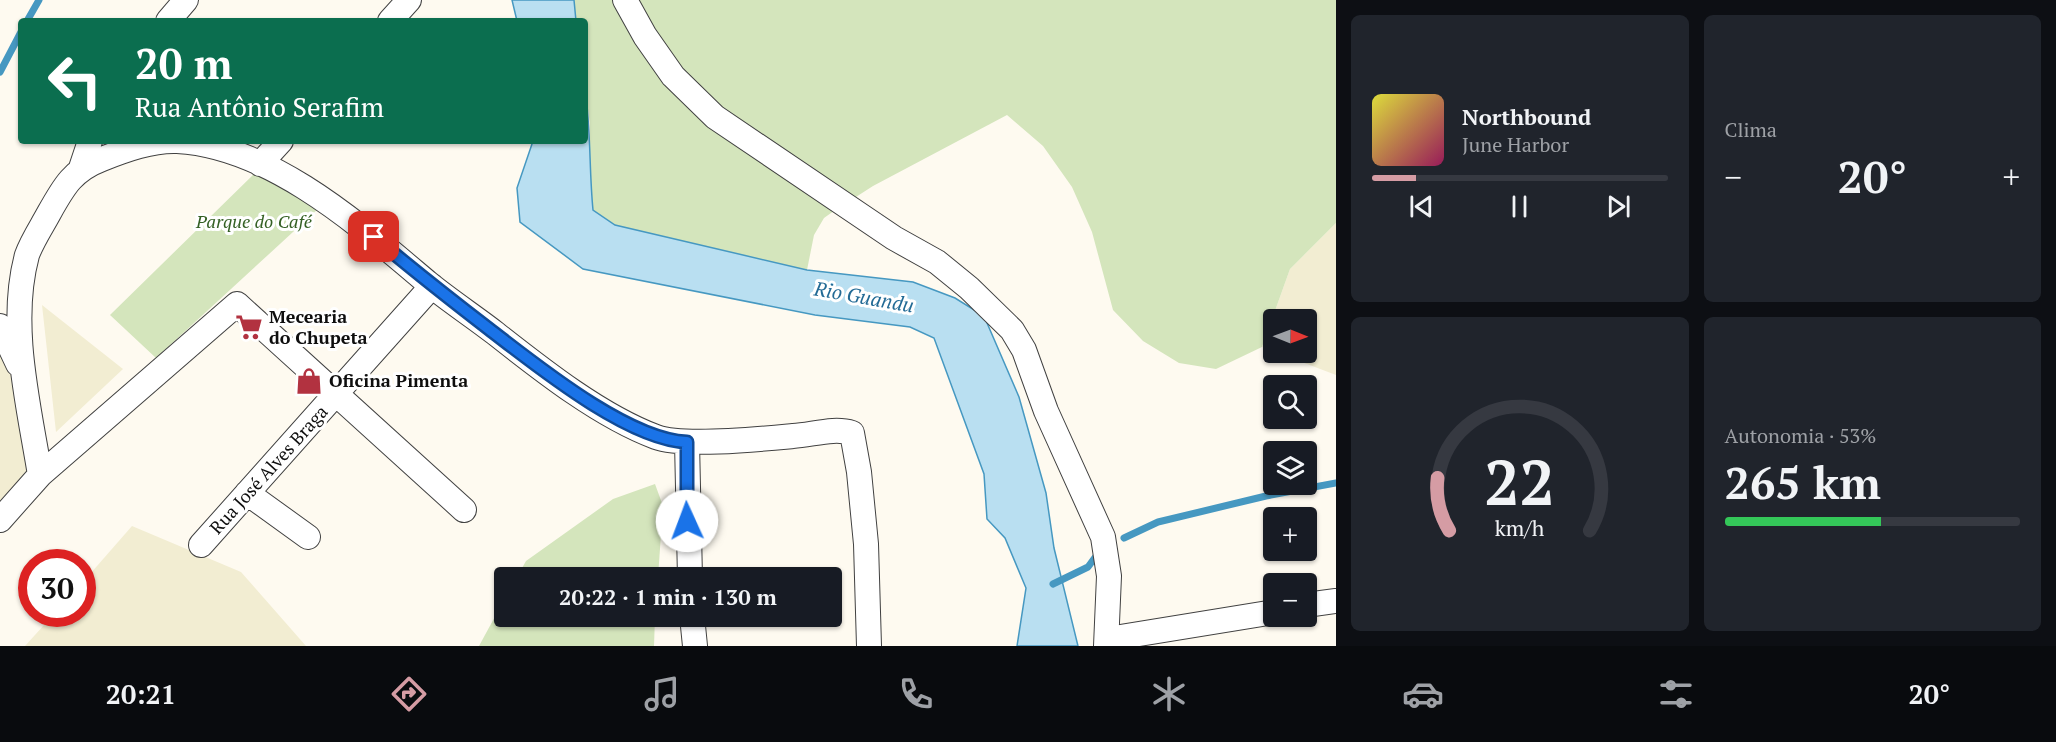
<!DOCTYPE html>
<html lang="pt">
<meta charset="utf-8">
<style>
:root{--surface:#171b24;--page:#20242c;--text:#f1f3f6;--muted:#9ea1a6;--line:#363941;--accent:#d59ca4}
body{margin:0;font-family:"PT Serif",serif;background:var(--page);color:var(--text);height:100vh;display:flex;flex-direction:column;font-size:22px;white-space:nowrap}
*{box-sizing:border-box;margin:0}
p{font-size:20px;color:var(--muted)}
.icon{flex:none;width:33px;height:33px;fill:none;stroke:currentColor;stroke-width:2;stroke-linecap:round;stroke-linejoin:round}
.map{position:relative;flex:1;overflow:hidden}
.side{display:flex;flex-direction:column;gap:15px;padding:15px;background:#0d0f14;width:720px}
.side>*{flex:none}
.top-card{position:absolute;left:18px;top:18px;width:570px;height:126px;border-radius:6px;box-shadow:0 2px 4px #0004;background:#0b6e4f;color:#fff;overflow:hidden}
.needle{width:39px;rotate:91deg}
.tools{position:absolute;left:1263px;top:309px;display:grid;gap:12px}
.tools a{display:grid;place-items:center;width:54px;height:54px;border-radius:6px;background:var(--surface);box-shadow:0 2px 4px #0004;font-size:30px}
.speed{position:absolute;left:18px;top:549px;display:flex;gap:12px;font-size:30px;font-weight:700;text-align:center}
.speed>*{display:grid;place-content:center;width:78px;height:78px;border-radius:50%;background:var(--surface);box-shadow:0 2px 4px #0004;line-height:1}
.speed .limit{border:9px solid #d22;background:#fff;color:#111}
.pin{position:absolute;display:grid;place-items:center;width:51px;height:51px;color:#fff;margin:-26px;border-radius:12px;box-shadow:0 3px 9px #0006}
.me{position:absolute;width:66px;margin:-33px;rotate:358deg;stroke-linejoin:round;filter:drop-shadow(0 0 4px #0008)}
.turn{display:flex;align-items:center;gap:21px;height:126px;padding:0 18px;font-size:27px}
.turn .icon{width:78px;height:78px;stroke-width:2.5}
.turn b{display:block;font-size:42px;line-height:51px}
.big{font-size:45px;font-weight:700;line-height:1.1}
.side .tile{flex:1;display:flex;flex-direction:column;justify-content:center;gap:9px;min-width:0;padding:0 21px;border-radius:9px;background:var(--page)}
.side .dial{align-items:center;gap:0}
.dial svg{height:156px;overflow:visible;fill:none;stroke:var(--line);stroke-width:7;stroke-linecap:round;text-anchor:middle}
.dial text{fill:var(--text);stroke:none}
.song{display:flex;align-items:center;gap:18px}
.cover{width:72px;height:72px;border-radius:9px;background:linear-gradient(135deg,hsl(60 70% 55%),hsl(330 70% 35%))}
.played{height:6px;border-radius:3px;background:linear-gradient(90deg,var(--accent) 15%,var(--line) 15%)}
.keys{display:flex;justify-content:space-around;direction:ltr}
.heat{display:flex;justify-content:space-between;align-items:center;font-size:33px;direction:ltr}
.charge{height:9px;border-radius:4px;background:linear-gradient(90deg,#34c759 53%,var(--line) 0)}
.side .tiles{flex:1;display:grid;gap:15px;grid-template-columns:repeat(2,1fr)}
.trip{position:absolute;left:494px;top:567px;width:348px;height:60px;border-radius:6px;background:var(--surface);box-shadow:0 2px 4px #0004;font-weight:700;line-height:60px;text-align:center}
.tabs{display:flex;height:96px;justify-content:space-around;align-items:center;background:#090b0e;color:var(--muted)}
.tabs .icon{width:42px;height:42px}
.tabs .current{color:var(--accent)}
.tabs b{font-size:27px;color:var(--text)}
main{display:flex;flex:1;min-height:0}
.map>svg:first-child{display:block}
.farmland{fill:#f2edd2}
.green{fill:#d4e5bc}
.water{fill:#b9dff1;stroke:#4698c1;stroke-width:1.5}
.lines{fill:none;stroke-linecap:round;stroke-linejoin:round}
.stream{stroke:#4698c1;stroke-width:7}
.minor-casing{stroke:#414141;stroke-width:26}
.minor{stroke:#fff;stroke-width:24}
.route-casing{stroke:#114b97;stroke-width:15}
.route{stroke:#1a73e8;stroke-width:10}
.labels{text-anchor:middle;stroke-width:6;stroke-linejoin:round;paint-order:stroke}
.park-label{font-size:18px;font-style:italic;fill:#346024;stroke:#fff}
.poi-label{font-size:18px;font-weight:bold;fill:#0e0e0e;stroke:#fff;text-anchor:start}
.street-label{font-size:18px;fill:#0e0e0e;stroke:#fff}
.water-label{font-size:20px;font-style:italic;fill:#226a95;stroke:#fff}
</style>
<main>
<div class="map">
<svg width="1336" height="646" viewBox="0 0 1336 646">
<rect width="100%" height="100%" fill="#fefaf0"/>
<path class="farmland" d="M1336,223V375L1278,353L1306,352V320H1274L1273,351L1262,347L1290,269Z
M42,305L123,369L56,432Z
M0,319L35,448L25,476L0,501Z
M132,526L241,572L306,646H25L54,614H82L83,582Z"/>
<path class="green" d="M574,0H1336V223L1290,269L1262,347L1216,369L1179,363L1143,341L1113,310L1092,232L1072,187L1043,146L1007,115L873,186L831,213L824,218L814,235L807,270L615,225L593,210L590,176V124L585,89V21H576Z
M255,173L318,209L156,358L110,315Z
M655,484L663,506L658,577H517L526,561L613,499Z
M504,600V616L655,617L654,646H479Z"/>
<path class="water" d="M512,0H574L576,21H517Z
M585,89C591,129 589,169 593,210L615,225L807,270L913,282L955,298L984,316L1019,397L1046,493L1054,548L1078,646H1017L1026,588L1005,538L987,519L984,474L934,338L910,327L815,315L583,269L520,222L517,188L533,141H585Z"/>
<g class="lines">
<path class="stream" d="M27,21L39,0
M0,72L21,32
M1124,538L1158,522L1266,496L1336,483
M1053,584L1088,567L1099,552"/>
<defs>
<path id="minor" d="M625,0L645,36L673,76L715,117L894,238L937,262L969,288L1012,330L1024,350L1046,411L1103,537L1109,576L1106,646
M168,21L186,0
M390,21L409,0
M260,164L281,141
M81,168L90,141
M0,326L18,364
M687,442L690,578
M40,475L237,304L464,510
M247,493L308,537
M0,520L40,475C29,406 8,325 27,255C32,241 42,226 49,213C64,186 73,170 102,159C125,150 152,140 177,141C271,146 359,225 428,283C450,301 473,316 495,333C542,370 600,416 656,437C683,447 761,439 793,436C812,435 834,427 852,433L859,472L866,544L869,646
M201,545L432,286
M1306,605L1336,601
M692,616L695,646
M1108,639L1274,612"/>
</defs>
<use href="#minor" class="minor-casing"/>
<use href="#minor" class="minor"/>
</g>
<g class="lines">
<defs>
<path id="route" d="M374,237C412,269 450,299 489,329C536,365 628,440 687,442V521"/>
</defs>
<use href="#route" class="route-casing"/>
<use href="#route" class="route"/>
</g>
<defs>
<symbol id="supermarket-bare" viewBox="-9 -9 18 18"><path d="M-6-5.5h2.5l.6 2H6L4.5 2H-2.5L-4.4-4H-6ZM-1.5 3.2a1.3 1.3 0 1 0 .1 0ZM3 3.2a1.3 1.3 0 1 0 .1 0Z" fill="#b23240" stroke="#fff" stroke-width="2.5" paint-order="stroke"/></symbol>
<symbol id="shop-bare" viewBox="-9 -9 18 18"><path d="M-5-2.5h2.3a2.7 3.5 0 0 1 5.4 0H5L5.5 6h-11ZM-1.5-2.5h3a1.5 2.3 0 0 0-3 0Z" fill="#b23240" stroke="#fff" stroke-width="2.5" paint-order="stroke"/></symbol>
</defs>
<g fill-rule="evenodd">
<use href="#supermarket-bare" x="230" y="308" width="38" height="38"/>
<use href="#shop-bare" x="290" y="362" width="38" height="38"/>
</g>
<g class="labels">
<g class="park-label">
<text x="254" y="228">Parque do Café</text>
</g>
<g class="poi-label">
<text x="269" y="323">Mecearia<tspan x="269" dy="21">do Chupeta</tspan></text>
<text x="329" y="387">Oficina Pimenta</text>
</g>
<g class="street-label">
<text transform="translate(269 470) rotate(-48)" y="6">Rua José Alves Braga</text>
</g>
<g class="water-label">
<text transform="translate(864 297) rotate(10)" y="7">Rio Guandu</text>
</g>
</g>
</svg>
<div class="tools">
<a><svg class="needle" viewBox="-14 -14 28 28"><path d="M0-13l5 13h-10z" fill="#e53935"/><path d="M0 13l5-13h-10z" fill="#9ea1a6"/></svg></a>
<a><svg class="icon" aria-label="search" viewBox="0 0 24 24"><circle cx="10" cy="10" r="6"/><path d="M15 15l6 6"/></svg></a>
<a><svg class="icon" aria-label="layers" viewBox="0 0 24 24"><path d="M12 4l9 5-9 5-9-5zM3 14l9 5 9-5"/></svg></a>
<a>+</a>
<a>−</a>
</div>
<div class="speed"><div class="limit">30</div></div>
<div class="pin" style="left:374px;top:237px;background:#d93025"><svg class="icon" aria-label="arrive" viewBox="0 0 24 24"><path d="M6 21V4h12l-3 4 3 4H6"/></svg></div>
<svg class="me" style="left:687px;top:521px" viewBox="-20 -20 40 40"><circle r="19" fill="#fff"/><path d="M0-13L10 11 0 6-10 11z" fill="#1a73e8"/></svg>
<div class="trip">20:22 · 1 min · 130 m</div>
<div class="top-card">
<div class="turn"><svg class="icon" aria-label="left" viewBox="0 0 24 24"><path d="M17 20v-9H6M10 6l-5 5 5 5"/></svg><div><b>20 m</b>Rua Antônio Serafim</div></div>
</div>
</div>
<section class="side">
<div class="tiles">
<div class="tile">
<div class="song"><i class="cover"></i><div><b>Northbound</b><p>June Harbor</p></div></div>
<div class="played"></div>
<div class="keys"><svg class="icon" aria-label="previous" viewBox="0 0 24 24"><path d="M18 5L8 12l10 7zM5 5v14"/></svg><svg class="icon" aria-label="pause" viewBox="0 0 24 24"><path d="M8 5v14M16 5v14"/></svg><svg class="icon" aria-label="next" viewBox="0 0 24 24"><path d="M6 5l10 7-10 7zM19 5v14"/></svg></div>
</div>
<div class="tile"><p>Clima</p>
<div class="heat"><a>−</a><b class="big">20°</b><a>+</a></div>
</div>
<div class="tile dial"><svg viewBox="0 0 100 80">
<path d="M14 69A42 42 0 1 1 86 69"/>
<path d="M14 69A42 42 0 0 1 8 42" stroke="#d59ca4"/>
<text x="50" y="56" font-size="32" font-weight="700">22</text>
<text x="50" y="72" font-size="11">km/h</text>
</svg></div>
<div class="tile"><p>Autonomia · 53%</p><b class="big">265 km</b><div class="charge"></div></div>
</div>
</section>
</main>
<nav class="tabs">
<b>20:21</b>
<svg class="icon current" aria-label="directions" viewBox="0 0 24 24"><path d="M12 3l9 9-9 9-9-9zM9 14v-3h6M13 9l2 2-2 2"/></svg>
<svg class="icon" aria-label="music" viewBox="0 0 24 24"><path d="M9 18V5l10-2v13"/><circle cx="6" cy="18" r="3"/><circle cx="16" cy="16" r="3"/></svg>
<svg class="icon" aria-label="phone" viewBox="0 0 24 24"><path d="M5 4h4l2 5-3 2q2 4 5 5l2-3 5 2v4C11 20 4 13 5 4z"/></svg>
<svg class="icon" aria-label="climate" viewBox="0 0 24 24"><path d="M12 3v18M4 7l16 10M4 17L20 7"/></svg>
<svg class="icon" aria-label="car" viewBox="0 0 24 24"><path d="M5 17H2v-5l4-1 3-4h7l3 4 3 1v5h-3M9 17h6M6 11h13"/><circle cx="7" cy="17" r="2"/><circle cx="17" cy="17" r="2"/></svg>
<svg class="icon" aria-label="filters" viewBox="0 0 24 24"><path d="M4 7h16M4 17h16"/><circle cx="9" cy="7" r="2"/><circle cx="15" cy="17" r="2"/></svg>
<b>20°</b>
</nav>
